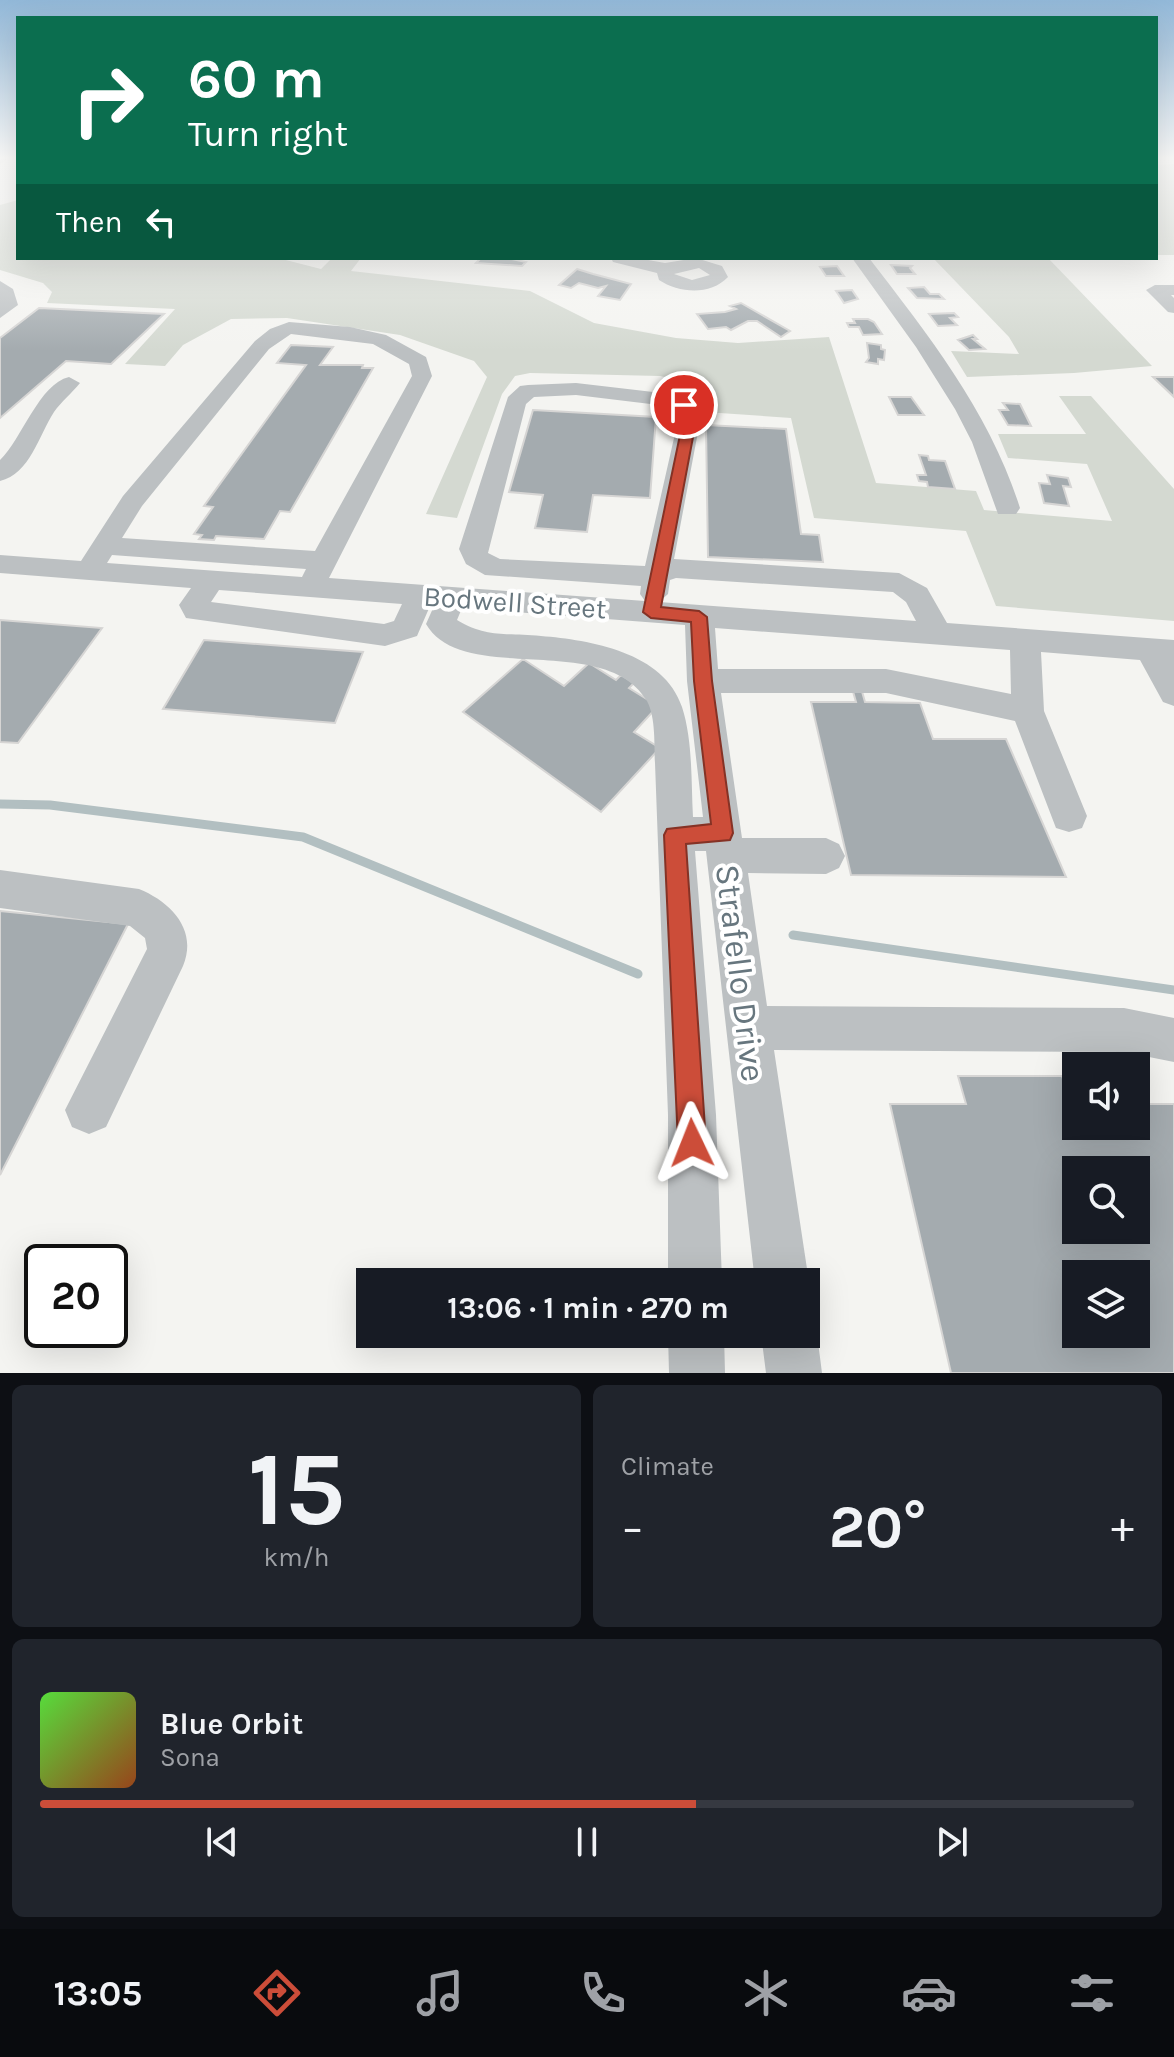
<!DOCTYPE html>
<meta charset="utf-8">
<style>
:root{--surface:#171b24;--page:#20242c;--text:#f1f3f6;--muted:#9ea1a6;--line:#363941;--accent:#cc4d39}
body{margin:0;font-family:Karla,sans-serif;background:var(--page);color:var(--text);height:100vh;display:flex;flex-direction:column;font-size:30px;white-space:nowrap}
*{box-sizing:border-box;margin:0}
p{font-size:26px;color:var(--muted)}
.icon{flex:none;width:44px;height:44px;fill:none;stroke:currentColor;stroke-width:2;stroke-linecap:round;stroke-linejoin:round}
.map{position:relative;height:1373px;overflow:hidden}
.drawer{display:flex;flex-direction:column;gap:12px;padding:12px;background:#0d0f14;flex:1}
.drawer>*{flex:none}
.guide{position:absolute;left:16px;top:16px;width:1142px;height:244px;border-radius:0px;box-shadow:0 8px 32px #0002;background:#0b6e4f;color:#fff;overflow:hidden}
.tools{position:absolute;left:1062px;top:1052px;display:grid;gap:16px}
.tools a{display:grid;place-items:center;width:88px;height:88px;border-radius:0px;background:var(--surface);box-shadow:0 8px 32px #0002;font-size:40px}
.speed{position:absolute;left:24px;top:1244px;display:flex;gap:16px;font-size:40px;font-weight:700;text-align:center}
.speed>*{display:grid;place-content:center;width:104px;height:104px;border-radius:50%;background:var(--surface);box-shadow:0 8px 32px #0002;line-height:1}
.speed .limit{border:4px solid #111;border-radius:12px;background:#fff;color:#111}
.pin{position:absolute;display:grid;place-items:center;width:68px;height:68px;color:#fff;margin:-34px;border:4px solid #fff;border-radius:50%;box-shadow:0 2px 8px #0007}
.me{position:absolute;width:88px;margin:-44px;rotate:358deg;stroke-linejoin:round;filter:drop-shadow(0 0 6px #0008)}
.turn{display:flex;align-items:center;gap:28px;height:168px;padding:0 40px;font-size:36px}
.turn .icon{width:104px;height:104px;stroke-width:2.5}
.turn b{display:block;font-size:56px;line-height:68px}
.then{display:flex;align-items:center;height:76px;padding:0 40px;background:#0003;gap:16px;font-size:30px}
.big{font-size:60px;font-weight:700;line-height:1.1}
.drawer .widget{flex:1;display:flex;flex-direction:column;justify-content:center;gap:12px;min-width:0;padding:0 28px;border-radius:12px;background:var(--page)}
.drawer .dial{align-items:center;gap:0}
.dial b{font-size:104px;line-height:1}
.song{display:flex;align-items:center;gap:24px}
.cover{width:96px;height:96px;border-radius:12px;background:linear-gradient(135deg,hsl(110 70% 55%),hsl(20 70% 35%))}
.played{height:8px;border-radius:4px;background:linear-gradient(90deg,var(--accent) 60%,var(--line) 60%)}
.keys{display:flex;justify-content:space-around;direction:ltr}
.heat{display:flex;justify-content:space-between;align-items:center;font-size:44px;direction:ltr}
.drawer .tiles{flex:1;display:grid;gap:12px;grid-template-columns:1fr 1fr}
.widget:last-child{grid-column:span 2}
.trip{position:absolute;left:356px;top:1268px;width:464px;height:80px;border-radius:0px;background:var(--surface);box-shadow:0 8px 32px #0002;font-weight:700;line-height:80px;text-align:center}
.dock{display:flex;height:128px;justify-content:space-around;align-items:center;background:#090b0e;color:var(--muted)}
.dock .icon{width:56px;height:56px}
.dock .selected{color:var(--accent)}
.dock b{font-size:36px;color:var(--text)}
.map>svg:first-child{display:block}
.green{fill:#d4d9d1}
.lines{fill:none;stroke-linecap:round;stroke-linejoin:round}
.stream{stroke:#b2bfc1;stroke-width:9}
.building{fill:#a4abaf;stroke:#d6d5d4;stroke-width:2;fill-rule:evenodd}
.minor{fill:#bcc0c2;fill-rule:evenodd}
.route{fill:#cc4d39;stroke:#853225;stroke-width:2}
.labels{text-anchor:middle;stroke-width:8;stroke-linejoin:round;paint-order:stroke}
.street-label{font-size:28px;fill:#67767e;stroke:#fff}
.near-street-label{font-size:34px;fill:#67767e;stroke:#fff}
</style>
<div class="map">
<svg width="1174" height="1373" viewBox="0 0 1174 1373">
<rect width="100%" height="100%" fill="#f4f4f1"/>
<path class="green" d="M1174,164V255H1156V165Z
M18,200V258H278L321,269L332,258H361L351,271L530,291L594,323L676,338L738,343L829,337L876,483L976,491L984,510L1112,521L1087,464L1008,458L998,434H1086L1059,396H1091L1174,489V621L996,606L966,531L814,518L791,418L705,412L692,383L660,376L530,373L515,376L502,394L457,518L426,514L487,377L474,361L400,335L287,318L231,319L183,345L165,366L125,364L175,309L47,303L52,292L43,283L0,270V205Z
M933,258H1048L1152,366L1074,373L967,377L951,351L1019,354L1009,337Z"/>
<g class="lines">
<path class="stream" d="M0,804L50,805L303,837L638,974
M793,935L1174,990"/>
</g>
<path class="building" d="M481,258H507L526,262L522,266L476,263Z
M891,265L912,266L910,268L915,274H897Z
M837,266L844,276H826L820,267Z
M577,269L593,274L631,284L620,300L598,296L606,286L598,288L579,283L571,288L559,285Z
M924,287L930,294H939L944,299L917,298L908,288Z
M852,290L858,299L844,303L836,291Z
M741,303L790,331L781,337L757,321H748L731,330L726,327L708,329L697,314L725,312L736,309L730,306Z
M39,308L164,314L111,364L66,361L0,418V338Z
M954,313L958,317L950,318L957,325L938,326L929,314Z
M853,319H868L874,322L882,334L863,335L859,327H849L847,323H855Z
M973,335L977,339H973L985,349L969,350L958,340Z
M867,343L881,345V349L885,350L884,360L878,359V364L866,362L869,358Z
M291,345L333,347L320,365H363L362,368H373L290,512L280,511L264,539L216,536L214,540L199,539L202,535L194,534L213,507L204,506L306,365L277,363Z
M1153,377H1174V397Z
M889,397H911L924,415H898Z
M1003,403L1020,404L1031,426L1008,425L999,410H1008Z
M533,410L656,417L650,498L593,495L587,532L535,528L543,495L509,492Z
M706,425L786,429L801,534L819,535L823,562L708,557Z
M919,455L928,456L929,460L945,461L955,489L928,487L927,482L919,481L917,475H926Z
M1047,475L1068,478L1071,487L1063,486L1069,506L1044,503L1039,483L1050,484Z
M0,620L102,628L18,743L0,742Z
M204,640L363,652L335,723L163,709Z
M523,659L564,686L589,663L616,680L621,675L634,683L629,688L658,706L634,732L660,748L601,812L463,712Z
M852,688H861L865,702L920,703L933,739H1006L1066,877L851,875L811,702H856Z
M0,911L128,924L0,1175Z
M958,1076H1062L1072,1103H1076V1126H1136V1104H1174V1373H951L890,1104H966ZM1076,1170H1136V1230H1076ZM1076,1274H1136V1334H1076Z"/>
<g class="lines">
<path class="minor" d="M0,159H8L0,164Z
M611,258H637L665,263L696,258L722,266L728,277C710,296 679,293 659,280L657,273L613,262ZM699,268L710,275L692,280L674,274Z
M852,258H869C929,336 990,413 1020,508L1016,514H998L972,442L955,409L916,347Z
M0,281L13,289L18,305L0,318Z
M1155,285H1174V295H1171L1174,298V313L1168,312L1146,290Z
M289,322L350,327L386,335L426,357L432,376L329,578L645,601L640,594L641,586L485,575L466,564L459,549L508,397L520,386L528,385L576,383L679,395L692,400L701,416L674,559L899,573L927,588L947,623L1174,640V706L1163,702L1140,660L1041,652L1044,711L1087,816L1082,828L1069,832L1056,828L1015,721L886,693H721L742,838H826L839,844L845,856L839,868L826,874L748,873L767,1006L1124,1008L1174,1018V1062L1124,1052L774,1050L809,1282L806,1289V1282H755L706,851H695L716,1115L722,1282H668V1115L655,763C654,745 656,718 647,701C605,630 462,687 426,624L434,606H430L417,636L385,646L186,618L179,605L191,588L0,573V555L81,561L123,496L255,341L270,329ZM291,334L373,344L409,364L412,376L315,551L122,538L142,506L269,349ZM576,395L667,406L675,409L679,416L645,566L500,559L488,553L526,404L534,397ZM112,555L306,569L302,577L107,563ZM676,578L893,592L906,602L916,621L659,602L668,594L670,580ZM219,590L402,604L394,621L384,624L211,602ZM462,608L685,625L687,681L703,817H693C691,782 693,741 682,707C664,652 590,640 541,636C506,632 489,639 457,620ZM715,628L1010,650L1011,694L886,669H718Z
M69,377L80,383C72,393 61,402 54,412C39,435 30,474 0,481V460C22,439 39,384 69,377Z
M0,870L139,889C171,902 198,930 183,966L106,1127L89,1134L72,1127L65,1110L147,949L145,938L130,926L0,908Z
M806,1313L817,1334L822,1373H766L761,1334H806Z
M668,1334H724L725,1373H669Z"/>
</g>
<linearGradient id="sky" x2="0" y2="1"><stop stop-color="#92b8d8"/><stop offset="0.45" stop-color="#fafaf9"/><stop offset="1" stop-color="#fafaf9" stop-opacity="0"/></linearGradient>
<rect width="1174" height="351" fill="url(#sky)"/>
<path class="route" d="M684,401L689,402L697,416L661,607L699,611L707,617L712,681L733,833L730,840L686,844L706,1143L702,1153L692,1157L682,1153L678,1143L664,835L667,829L711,824L694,681L691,622L651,618L643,612L684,416L678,405Z"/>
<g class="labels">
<g class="street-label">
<text transform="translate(515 602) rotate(4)" y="10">Bodwell Street</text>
</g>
<g class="near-street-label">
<text transform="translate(741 973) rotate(83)" y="12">Strafello Drive</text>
</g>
</g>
</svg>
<div class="tools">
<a><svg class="icon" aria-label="sound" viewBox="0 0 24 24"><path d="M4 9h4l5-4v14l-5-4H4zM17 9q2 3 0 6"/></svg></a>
<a><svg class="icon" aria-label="search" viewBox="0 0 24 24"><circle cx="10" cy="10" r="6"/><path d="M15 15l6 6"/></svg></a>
<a><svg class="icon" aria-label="layers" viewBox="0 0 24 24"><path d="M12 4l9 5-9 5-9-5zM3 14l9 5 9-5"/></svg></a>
</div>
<div class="speed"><div class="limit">20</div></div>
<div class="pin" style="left:684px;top:405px;background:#d93025"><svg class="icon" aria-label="arrive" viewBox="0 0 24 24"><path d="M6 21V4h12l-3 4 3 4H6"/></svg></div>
<svg class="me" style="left:692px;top:1143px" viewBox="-20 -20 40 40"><path d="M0-17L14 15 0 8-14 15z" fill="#cc4d39" stroke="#fff" stroke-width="4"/></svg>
<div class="trip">13:06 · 1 min · 270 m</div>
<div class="guide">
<div class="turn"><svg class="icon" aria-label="right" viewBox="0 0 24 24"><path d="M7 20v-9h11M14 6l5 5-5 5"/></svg><div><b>60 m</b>Turn right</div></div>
<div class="then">Then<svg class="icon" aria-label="left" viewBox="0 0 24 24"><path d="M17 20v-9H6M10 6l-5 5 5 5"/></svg></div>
</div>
</div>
<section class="drawer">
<div class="tiles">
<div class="widget dial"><b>15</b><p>km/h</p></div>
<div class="widget"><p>Climate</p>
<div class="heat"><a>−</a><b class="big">20°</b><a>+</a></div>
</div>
<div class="widget">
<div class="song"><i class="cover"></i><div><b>Blue Orbit</b><p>Sona</p></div></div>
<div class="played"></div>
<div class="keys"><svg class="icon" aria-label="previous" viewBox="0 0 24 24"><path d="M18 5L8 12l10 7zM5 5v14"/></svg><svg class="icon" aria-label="pause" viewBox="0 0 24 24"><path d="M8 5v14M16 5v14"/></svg><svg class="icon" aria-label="next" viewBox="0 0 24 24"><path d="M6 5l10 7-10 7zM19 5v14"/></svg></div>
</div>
</div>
</section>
<nav class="dock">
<b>13:05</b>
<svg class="icon selected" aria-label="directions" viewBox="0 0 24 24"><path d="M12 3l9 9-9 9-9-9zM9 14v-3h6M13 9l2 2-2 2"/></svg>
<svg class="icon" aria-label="music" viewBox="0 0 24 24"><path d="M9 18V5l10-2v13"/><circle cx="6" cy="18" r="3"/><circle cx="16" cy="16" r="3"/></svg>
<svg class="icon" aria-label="phone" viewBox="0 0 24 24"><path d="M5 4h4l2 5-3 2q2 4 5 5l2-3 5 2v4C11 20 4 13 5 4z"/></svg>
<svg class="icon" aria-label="climate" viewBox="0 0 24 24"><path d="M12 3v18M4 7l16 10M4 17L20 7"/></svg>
<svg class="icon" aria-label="car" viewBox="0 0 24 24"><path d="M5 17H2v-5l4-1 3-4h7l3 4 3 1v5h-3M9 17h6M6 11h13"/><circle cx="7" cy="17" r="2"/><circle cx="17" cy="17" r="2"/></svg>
<svg class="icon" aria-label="filters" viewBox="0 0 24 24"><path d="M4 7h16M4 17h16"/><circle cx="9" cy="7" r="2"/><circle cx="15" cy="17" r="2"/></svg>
</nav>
